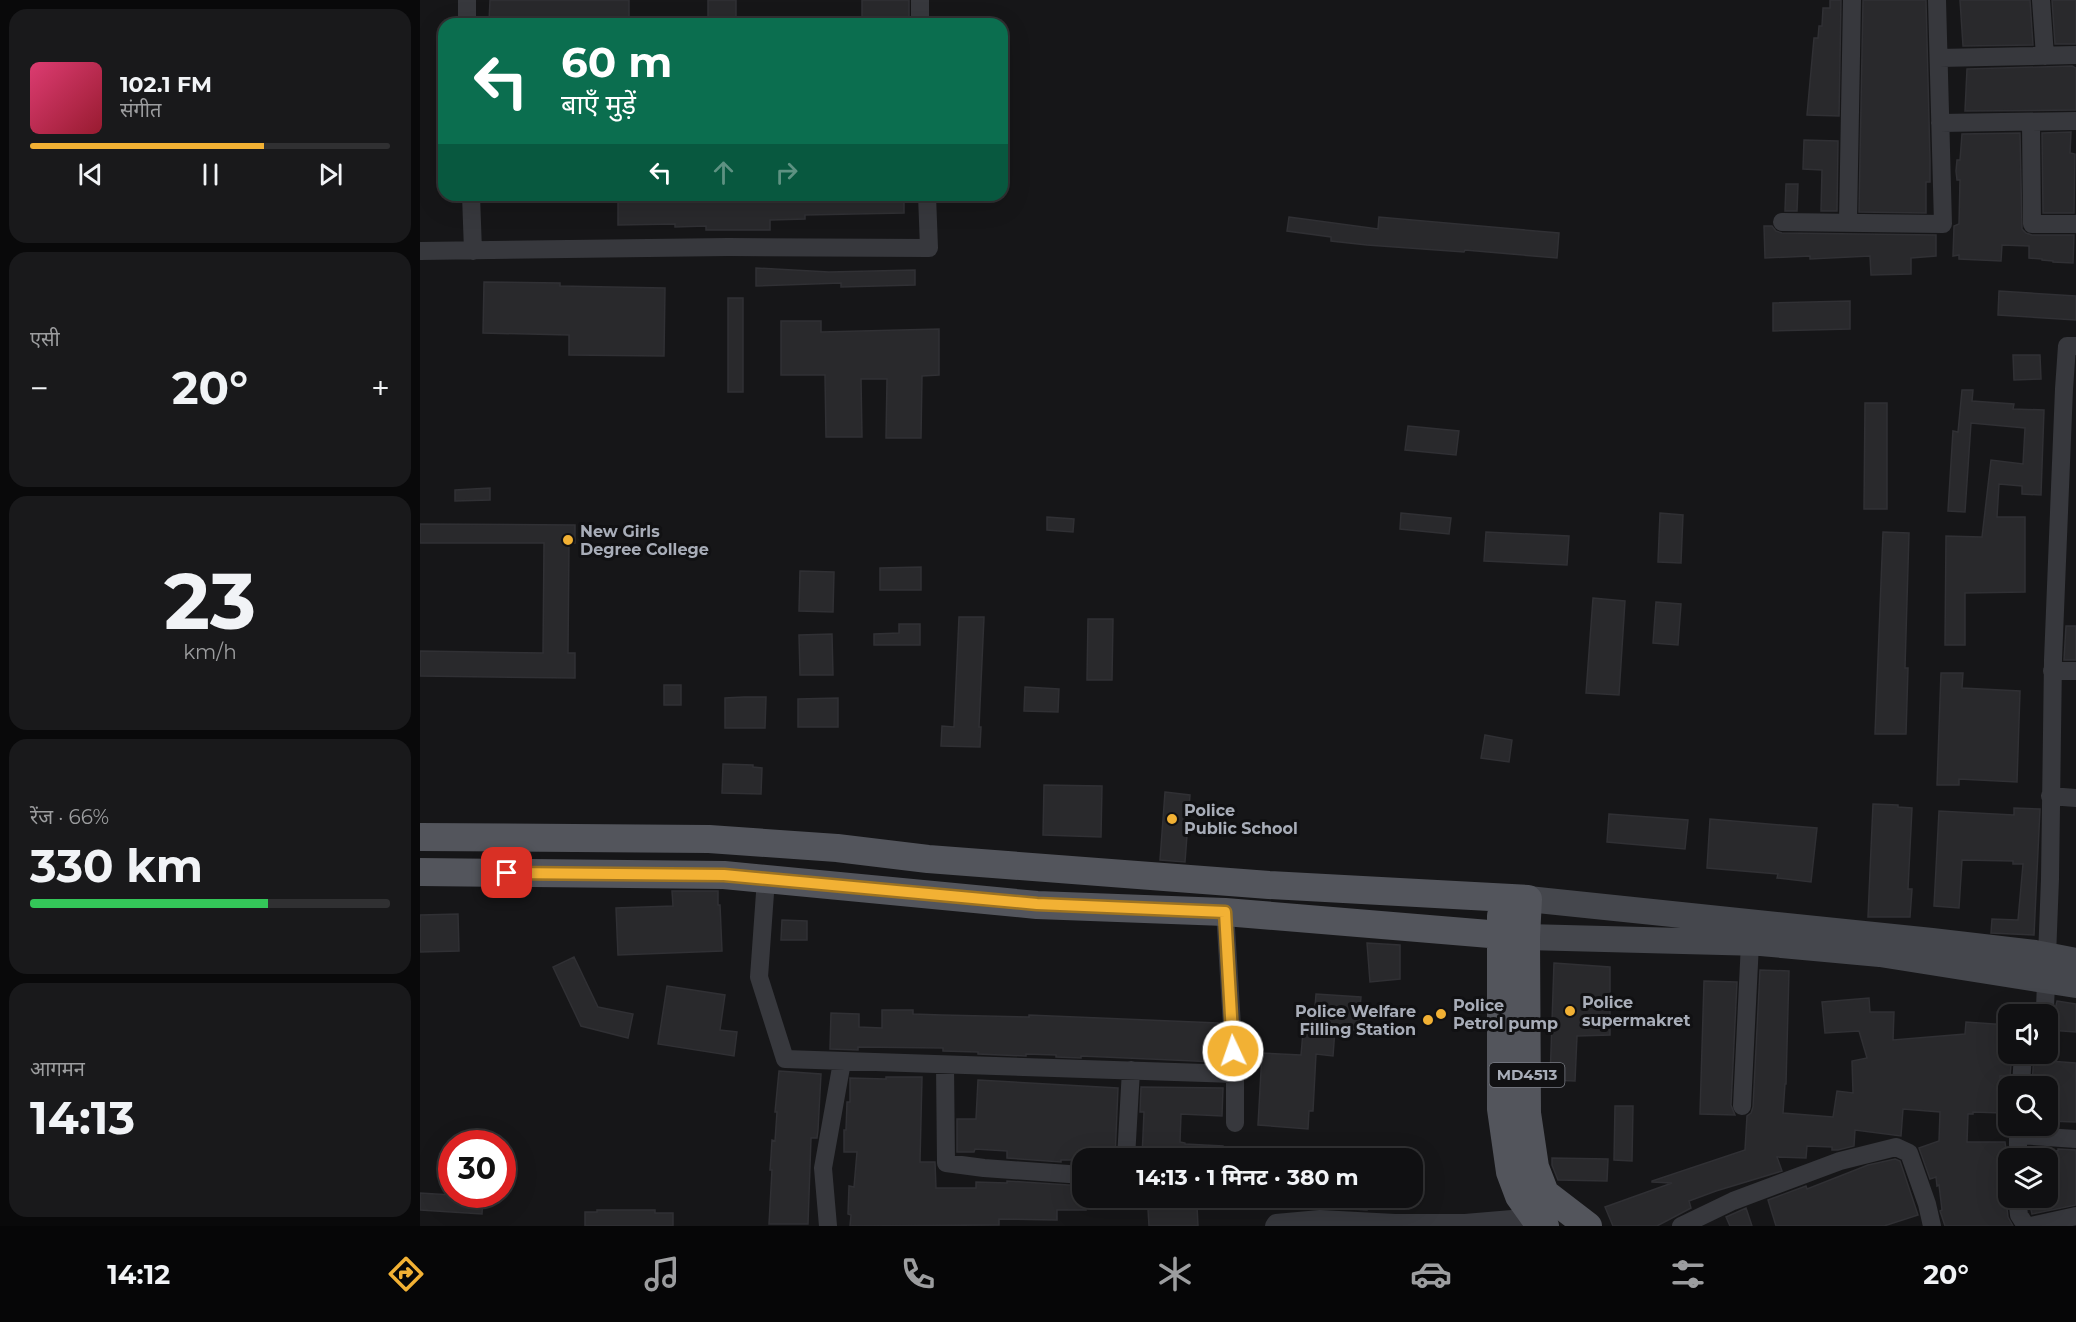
<!DOCTYPE html>
<html lang="hi">
<meta charset="utf-8">
<style>
:root{--surface:#101012;--page:#19191b;--text:#f1f3f6;--muted:#9c9d9f;--line:#303032;--accent:#f2b134}
body{margin:0;font-family:Montserrat,"Noto Sans Devanagari",sans-serif;background:var(--page);color:var(--text);height:100vh;display:flex;flex-direction:column;font-size:22px;white-space:nowrap}
*{box-sizing:border-box;margin:0}
p{font-size:20px;color:var(--muted)}
.icon{flex:none;width:33px;height:33px;fill:none;stroke:currentColor;stroke-width:2;stroke-linecap:round;stroke-linejoin:round}
.map{position:relative;flex:1;overflow:hidden}
.details{display:flex;flex-direction:column;gap:9px;padding:9px;background:#09090a;width:420px}
.details>*{flex:none}
.hud{position:absolute;left:18px;top:18px;width:570px;height:183px;border-radius:18px;box-shadow:0 6px 24px #0002,0 0 0 2px var(--line);background:#0b6e4f;color:#fff;overflow:hidden}
.controls{position:absolute;left:1578px;top:1004px;display:grid;gap:12px}
.controls a{display:grid;place-items:center;width:60px;height:60px;border-radius:12px;background:var(--surface);box-shadow:0 6px 24px #0002,0 0 0 2px var(--line);font-size:30px}
.speed{position:absolute;left:18px;top:1130px;display:flex;gap:12px;font-size:30px;font-weight:700;text-align:center}
.speed>*{display:grid;place-content:center;width:78px;height:78px;border-radius:50%;background:var(--surface);box-shadow:0 6px 24px #0002,0 0 0 2px var(--line);line-height:1}
.speed .limit{border:9px solid #d22;background:#fff;color:#111}
.pin{position:absolute;display:grid;place-items:center;width:51px;height:51px;color:#fff;margin:-26px;border-radius:12px;box-shadow:0 3px 9px #0006}
.me{position:absolute;width:66px;margin:-33px;rotate:357deg;stroke-linejoin:round;filter:drop-shadow(0 0 4px #0008)}
.turn{display:flex;align-items:center;gap:21px;height:126px;padding:0 24px;font-size:27px}
.turn .icon{width:78px;height:78px;stroke-width:2.5}
.turn b{display:block;font-size:42px;line-height:51px}
.lanes{display:flex;align-items:center;height:57px;padding:0 24px;background:#0003;justify-content:center;gap:30px;direction:ltr}
.lanes .off{opacity:.35}
.big{font-size:45px;font-weight:700;line-height:1.1}
.details .widget{flex:1;display:flex;flex-direction:column;justify-content:center;gap:9px;min-width:0;padding:0 21px;border-radius:18px;background:var(--page)}
.details .dial{align-items:center;gap:0}
.dial b{font-size:78px;line-height:1}
.song{display:flex;align-items:center;gap:18px}
.cover{width:72px;height:72px;border-radius:9px;background:linear-gradient(135deg,hsl(340 70% 55%),hsl(350 70% 35%))}
.played{height:6px;border-radius:3px;background:linear-gradient(90deg,var(--accent) 65%,var(--line) 65%)}
.keys{display:flex;justify-content:space-around;direction:ltr}
.heat{display:flex;justify-content:space-between;align-items:center;font-size:33px;direction:ltr}
.charge{height:9px;border-radius:4px;background:linear-gradient(90deg,#34c759 66%,var(--line) 0)}
.trip{position:absolute;left:652px;top:1148px;width:351px;height:60px;border-radius:18px;background:var(--surface);box-shadow:0 6px 24px #0002,0 0 0 2px var(--line);font-weight:700;line-height:60px;text-align:center}
.tab-bar{display:flex;height:96px;justify-content:space-around;align-items:center;background:#060607;color:var(--muted)}
.tab-bar .icon{width:42px;height:42px}
.tab-bar .current{color:var(--accent)}
.tab-bar b{font-size:27px;color:var(--text)}
main{display:flex;flex:1;min-height:0}
.map>svg:first-child{display:block}
.building{fill:#29292c;stroke:#303034;stroke-width:1.5}
.lines{fill:none;stroke-linecap:round;stroke-linejoin:round}
.street{stroke:#37383d;stroke-width:18}
.secondary{stroke:#45474d;stroke-width:26}
.primary{stroke:#53555c;stroke-width:28}
.route-casing{stroke:#9d7322;stroke-width:15}
.route{stroke:#f2b134;stroke-width:10}
.poi-dot{fill:#f2b134;stroke:#111113;stroke-width:2}
.labels{text-anchor:middle;stroke-width:6;stroke-linejoin:round;paint-order:stroke}
.shield{fill:#111113;stroke:#7b7e86;stroke-width:1.5}
.shield-label{font-size:15px;font-weight:bold;fill:#a8adb8}
.poi-label{font-size:16px;font-weight:bold;fill:#a8adb8;stroke:#111113;text-anchor:start}
</style>
<main>
<section class="details">
<div class="widget">
<div class="song"><i class="cover"></i><div><b>102.1 FM</b><p>संगीत</p></div></div>
<div class="played"></div>
<div class="keys"><svg class="icon" aria-label="previous" viewBox="0 0 24 24"><path d="M18 5L8 12l10 7zM5 5v14"/></svg><svg class="icon" aria-label="pause" viewBox="0 0 24 24"><path d="M8 5v14M16 5v14"/></svg><svg class="icon" aria-label="next" viewBox="0 0 24 24"><path d="M6 5l10 7-10 7zM19 5v14"/></svg></div>
</div>
<div class="widget"><p>एसी</p>
<div class="heat"><a>−</a><b class="big">20°</b><a>+</a></div>
</div>
<div class="widget dial"><b>23</b><p>km/h</p></div>
<div class="widget"><p>रेंज · 66%</p><b class="big">330 km</b><div class="charge"></div></div>
<div class="widget"><p>आगमन</p><b class="big">14:13</b></div>
</section>
<div class="map">
<svg width="1656" height="1226" viewBox="0 0 1656 1226">
<rect width="100%" height="100%" fill="#161618"/>
<path class="building" d="M70,0H209V18L140,17V24L69,22Z
M288,0H316V17H288Z
M442,0H489V19H442Z
M1410,0H1421L1419,116L1387,115L1394,38H1398L1399,26H1402L1403,8H1410Z
M1443,0H1506L1510,160V182H1506V213L1439,212Z
M1540,0H1610L1613,45L1543,46Z
M1632,0H1656V44H1635Z
M1652,66L1656,68V110L1545,111L1547,69Z
M1651,132L1650,153L1655,154L1654,213H1623L1622,133Z
M1600,133L1602,229L1606,233L1612,235H1654L1653,263L1633,262V261L1622,260V259L1609,258V246L1582,245L1581,261L1539,259V255L1533,256L1534,226L1539,224L1540,180H1537L1536,171L1537,160H1540L1542,134Z
M1384,140L1418,141L1417,211H1401L1402,170L1383,169Z
M1366,184H1378L1377,211H1365Z
M198,195H484V213L385,215V219L350,220V230H286V226L255,227V224L198,225Z
M869,217L958,229L959,217L1139,233L1137,258L1045,250L1044,252L947,245L911,241V237L867,231Z
M1344,226H1352L1356,231L1362,233L1516,235V256L1491,258V274L1451,275L1450,256L1390,259V256L1345,258Z
M336,268L409,272L495,270V285L421,287V283L336,286Z
M64,282L140,283V286L245,288L244,356L149,355V335L63,333Z
M1579,291L1656,296V320L1578,315Z
M308,298H323V392H308Z
M1430,301V329L1353,331V303Z
M361,321H401V332L519,329V375L502,376L501,438H466L467,379H441L442,437H406L405,375H361Z
M1593,355H1620L1621,379L1594,380Z
M1542,390H1553L1552,401L1594,404L1593,409L1624,410L1621,495L1602,494V486L1579,484L1577,517H1605V592L1545,593V645H1525L1526,536L1562,537L1571,460L1603,464L1605,428L1551,423L1545,512L1528,511L1533,431L1538,432Z
M1445,403H1467V509H1444Z
M988,426L1039,431L1036,455L985,450Z
M70,488V500L35,501V490Z
M981,513L1031,518L1029,534L980,529Z
M1240,513L1263,515L1261,563L1238,562Z
M627,517L654,519L653,532L627,530Z
M0,524L155,525V543H149L148,653H155V678L0,676V651L123,653L124,543H0Z
M1066,532L1149,536L1147,565L1064,561Z
M1463,532L1489,533L1485,668H1488L1486,734H1455Z
M501,567V590H460V568Z
M380,571L414,572L413,612L379,611Z
M1173,598L1205,601L1199,695L1166,693Z
M1236,602L1261,604L1258,645L1233,643Z
M539,617H564L559,727H561L560,747L521,746L522,726L534,727Z
M668,619H693L692,680H667Z
M479,624H500V645H454V634L479,633Z
M1646,626H1656V660H1644Z
M412,634L413,675H380L379,635Z
M1521,673H1543L1542,688L1600,691L1597,782L1539,779V785H1517Z
M244,685H261V705H244Z
M605,687L639,689L638,712L604,711Z
M324,697H346L345,728H305V698Z
M418,698V727H378V699Z
M1065,735L1092,740L1089,762L1061,758Z
M303,764L333,765V767L342,768L341,794L302,793Z
M624,785L682,786L681,837L623,835Z
M745,792L770,795L765,862L740,860Z
M1453,804L1478,805V807L1492,808L1488,889H1492L1490,917H1448Z
M1594,808L1620,809L1614,935L1571,933L1572,919L1598,920L1603,864H1593V861L1542,860L1539,908L1514,906L1519,811L1594,815Z
M1189,814L1268,820L1265,849L1187,842Z
M1290,819L1397,828L1391,882L1357,878L1358,874L1287,868Z
M252,891H298V905H300L302,951L198,955L196,908L253,906Z
M38,914L39,951L0,952V915Z
M362,920L387,921V940H361Z
M947,943L980,945V979L950,982Z
M154,957L178,1007L213,1014L208,1038L161,1026L133,967Z
M1134,963L1190,967V1035L1157,1036L1155,1081L1130,1080Z
M1340,970L1369,971L1366,1084H1365L1363,1113L1413,1117L1417,1091L1433,1093L1432,1061L1447,1058L1439,1031L1405,1033L1402,1002L1449,998L1450,1012H1474L1473,1040L1545,1034L1546,1022L1588,1025V1053H1592L1590,1076H1580L1582,1113L1553,1112V1114H1548L1547,1142H1585L1588,1164V1190L1586,1198L1588,1217L1593,1226H1525L1520,1211L1522,1210L1519,1185L1517,1186L1516,1177L1510,1179L1499,1148L1519,1141L1520,1112L1483,1109L1481,1136L1435,1130L1434,1146L1418,1150H1412V1147L1387,1146L1386,1158L1357,1157L1362,1171L1296,1191L1269,1201L1271,1208L1237,1226H1193L1185,1207L1252,1183L1232,1182V1181L1325,1150L1327,1116L1331,1113L1333,1107Z
M1284,981L1317,982L1311,1105L1315,1115L1280,1114Z
M247,986L305,995L300,1030L317,1032L314,1056L238,1044Z
M896,994L941,997L938,1030L915,1029L913,1056L896,1054L893,1111H889L888,1129L838,1125L842,1053L881,1055L883,1032L893,1033Z
M1637,1001L1656,1004V1032L1630,1030Z
M462,1010H493V1014L522,1015L609,1017V1015L798,1023L797,1062L661,1056V1058L636,1057V1055L606,1054V1056L558,1054V1052L523,1051V1048L438,1047V1050L410,1049L411,1013L439,1014V1027L462,1028Z
M1614,1053H1630L1629,1061L1656,1063V1122L1628,1121V1086L1612,1085Z
M359,1071L401,1074L398,1130L397,1138H391L388,1224H349L352,1170H350L351,1156L352,1140L355,1141L357,1112H355Z
M466,1077H502L500,1162H515L516,1188H556V1182L587,1183V1181L663,1186L666,1210H637V1220L579,1219V1225L430,1226L431,1215L428,1214L429,1186L434,1187L437,1152H424V1130H426L427,1102H430V1078L466,1079Z
M558,1080L698,1088L695,1158H663V1160H641V1162L587,1158V1151L555,1149L554,1152H537V1119H556Z
M721,1087L803,1088L802,1116L761,1114L760,1142L765,1143V1144L803,1146V1158H722L724,1112H720Z
M1195,1106H1213L1212,1161L1194,1160Z
M1638,1149L1656,1150V1205L1612,1214L1608,1197H1628V1150L1638,1151Z
M1132,1158L1188,1159L1187,1181L1138,1180L1132,1165Z
M1475,1159L1480,1161L1498,1215L1464,1226H1356L1348,1200L1386,1186L1387,1189L1448,1165Z
M0,1193L63,1197L62,1214L0,1210Z
M912,1197H947V1210L912,1208Z
M777,1206L778,1226H729L728,1209Z
M1326,1208L1332,1226H1310L1306,1217Z
M177,1210H235V1213H253V1226H165V1212H177Z"/>
<g class="lines">
<path class="street" d="M47,0V24
M500,0V24
M1621,0L1625,56
M1519,58L1656,55
M1520,123L1656,121
M1611,123L1612,224H1656
M51,195L53,251
M1362,222L1523,224L1517,0
M1428,222L1432,0
M0,251L308,247L509,248L507,195
M1632,671H1656
M1630,796L1656,798
M346,879L339,977L365,1059L815,1074
M805,912L815,1074V1123
M1620,1014L1625,1008L1630,879L1633,660L1644,389L1647,346H1656
M525,1065L526,1163L564,1168L663,1175
M1601,1086L1603,1053
M1322,1106L1330,943
M1598,1135L1656,1139
M706,1158L711,1070
M1598,1158V1125
M1597,1197L1599,1215L1606,1226
M408,1226L403,1168L422,1062
M854,1226L856,1223L900,1219L975,1223H1045L1114,1217
M1261,1226L1313,1201L1420,1161L1476,1147L1489,1153L1507,1204L1512,1226
M1611,1226L1656,1216"/>
<path class="secondary" d="M1108,899L1512,941L1615,953L1656,961
M1106,937L1341,943L1460,954L1656,985"/>
<path class="primary" d="M0,837L289,839L417,848L508,859L849,885L1108,899L1106,937L1107,1113L1115,1167L1125,1193L1168,1226
M0,872L304,875L617,905L805,912L1106,937
M1081,916V1109L1090,1172L1099,1196L1114,1217L1125,1226"/>
</g>
<g class="lines">
<defs>
<path id="route" d="M87,873L304,875L617,904L805,912L813,1051"/>
</defs>
<use href="#route" class="route-casing"/>
<use href="#route" class="route"/>
</g>
<g class="poi-dot">
<circle cx="148" cy="540" r="6"/>
<circle cx="752" cy="819" r="6"/>
<circle cx="1150" cy="1011" r="6"/>
<circle cx="1021" cy="1014" r="6"/>
<circle cx="1008" cy="1020" r="6"/>
</g>
<g class="labels">
<rect class="shield" x="1069.5" y="1063" width="75" height="24" rx="4.5"/>
<g class="shield-label">
<text x="1107" y="1080">MD4513</text>
</g>
<g class="poi-label">
<text x="160" y="537">New Girls<tspan x="160" dy="18">Degree College</tspan></text>
<text x="764" y="816">Police<tspan x="764" dy="18">Public School</tspan></text>
<text x="1162" y="1008">Police<tspan x="1162" dy="18">supermakret</tspan></text>
<text x="1033" y="1011">Police<tspan x="1033" dy="18">Petrol pump</tspan></text>
<text x="996" y="1017" text-anchor="end">Police Welfare<tspan x="996" dy="18">Filling Station</tspan></text>
</g>
</g>
</svg>
<div class="controls">
<a><svg class="icon" aria-label="sound" viewBox="0 0 24 24"><path d="M4 9h4l5-4v14l-5-4H4zM17 9q2 3 0 6"/></svg></a>
<a><svg class="icon" aria-label="search" viewBox="0 0 24 24"><circle cx="10" cy="10" r="6"/><path d="M15 15l6 6"/></svg></a>
<a><svg class="icon" aria-label="layers" viewBox="0 0 24 24"><path d="M12 4l9 5-9 5-9-5zM3 14l9 5 9-5"/></svg></a>
</div>
<div class="speed"><div class="limit">30</div></div>
<div class="pin" style="left:87px;top:873px;background:#d93025"><svg class="icon" aria-label="arrive" viewBox="0 0 24 24"><path d="M6 21V4h12l-3 4 3 4H6"/></svg></div>
<svg class="me" style="left:813px;top:1051px" viewBox="-20 -20 40 40"><circle r="17" fill="#f2b134" stroke="#fff" stroke-width="3"/><path d="M0-11L8 9 0 5-8 9z" fill="#fff"/></svg>
<div class="trip">14:13 · 1 मिनट · 380 m</div>
<div class="hud">
<div class="turn"><svg class="icon" aria-label="left" viewBox="0 0 24 24"><path d="M17 20v-9H6M10 6l-5 5 5 5"/></svg><div><b>60 m</b>बाएँ मुड़ें</div></div>
<div class="lanes"><svg class="icon" aria-label="left" viewBox="0 0 24 24"><path d="M17 20v-9H6M10 6l-5 5 5 5"/></svg><svg class="icon off" aria-label="ahead" viewBox="0 0 24 24"><path d="M12 20V5M6 11l6-6 6 6"/></svg><svg class="icon off" aria-label="right" viewBox="0 0 24 24"><path d="M7 20v-9h11M14 6l5 5-5 5"/></svg></div>
</div>
</div>
</main>
<nav class="tab-bar">
<b>14:12</b>
<svg class="icon current" aria-label="directions" viewBox="0 0 24 24"><path d="M12 3l9 9-9 9-9-9zM9 14v-3h6M13 9l2 2-2 2"/></svg>
<svg class="icon" aria-label="music" viewBox="0 0 24 24"><path d="M9 18V5l10-2v13"/><circle cx="6" cy="18" r="3"/><circle cx="16" cy="16" r="3"/></svg>
<svg class="icon" aria-label="phone" viewBox="0 0 24 24"><path d="M5 4h4l2 5-3 2q2 4 5 5l2-3 5 2v4C11 20 4 13 5 4z"/></svg>
<svg class="icon" aria-label="climate" viewBox="0 0 24 24"><path d="M12 3v18M4 7l16 10M4 17L20 7"/></svg>
<svg class="icon" aria-label="car" viewBox="0 0 24 24"><path d="M5 17H2v-5l4-1 3-4h7l3 4 3 1v5h-3M9 17h6M6 11h13"/><circle cx="7" cy="17" r="2"/><circle cx="17" cy="17" r="2"/></svg>
<svg class="icon" aria-label="filters" viewBox="0 0 24 24"><path d="M4 7h16M4 17h16"/><circle cx="9" cy="7" r="2"/><circle cx="15" cy="17" r="2"/></svg>
<b>20°</b>
</nav>
